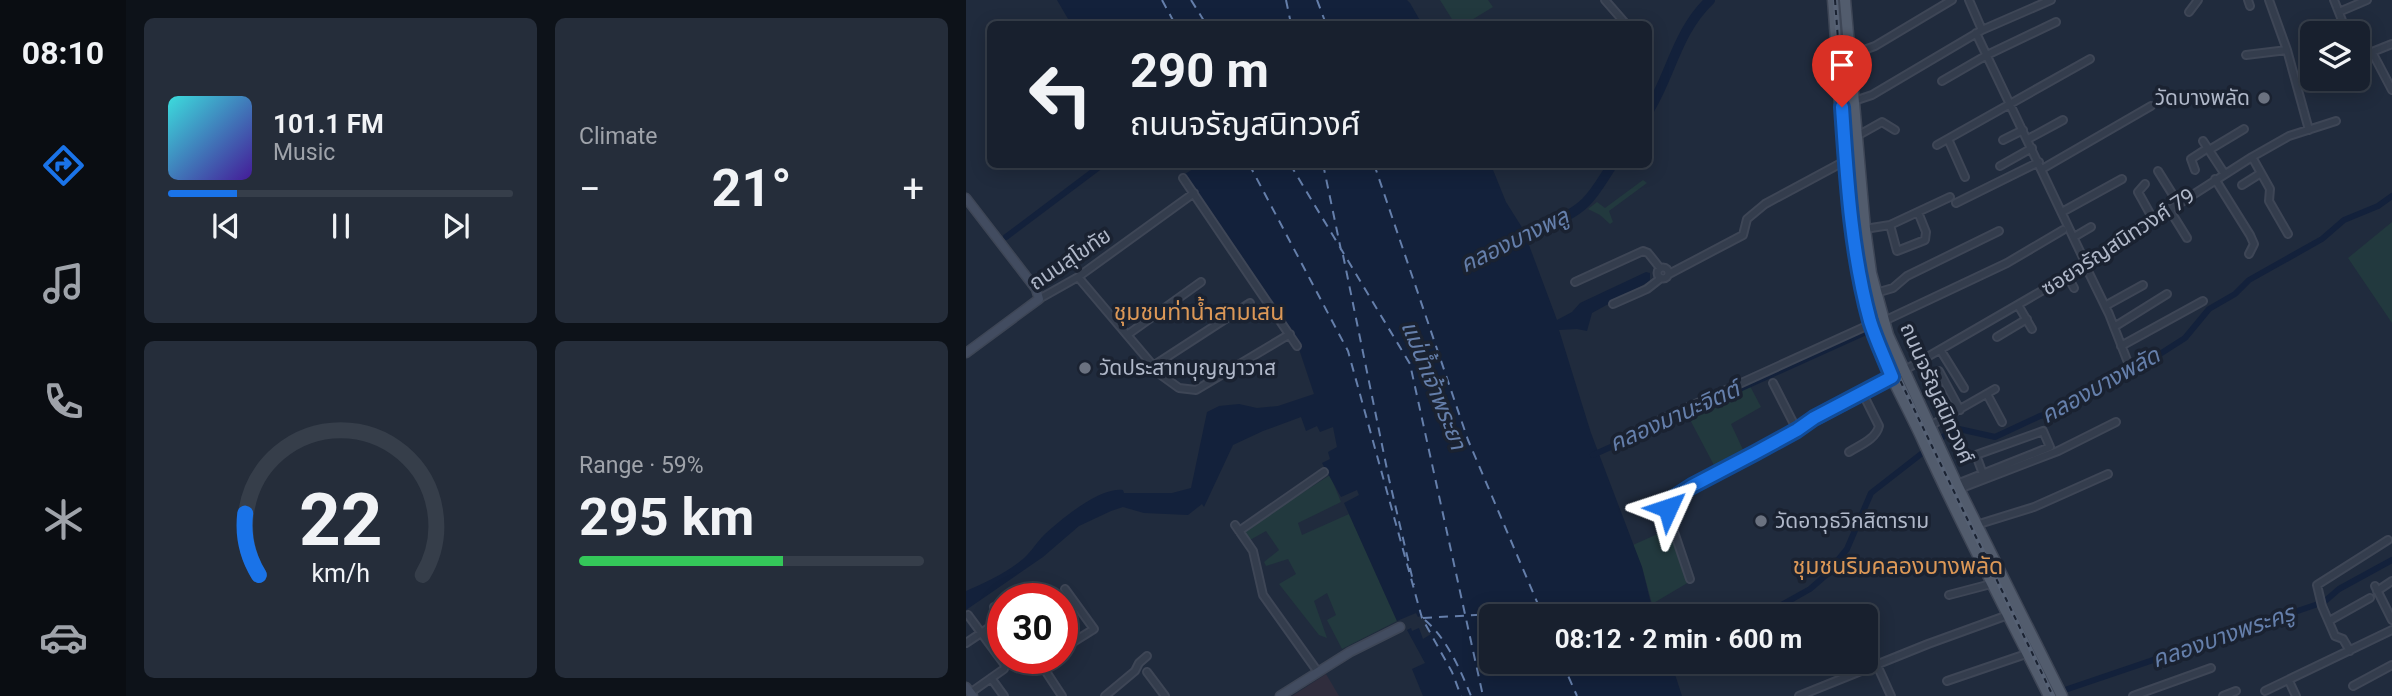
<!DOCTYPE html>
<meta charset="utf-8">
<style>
:root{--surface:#18202e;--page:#252d3a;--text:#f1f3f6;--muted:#9fa3aa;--line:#363e4a;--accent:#1a73e8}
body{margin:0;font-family:Roboto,"Noto Sans Thai",sans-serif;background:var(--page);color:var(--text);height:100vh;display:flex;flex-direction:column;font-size:26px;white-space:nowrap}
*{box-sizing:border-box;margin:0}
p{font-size:23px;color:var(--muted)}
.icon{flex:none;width:38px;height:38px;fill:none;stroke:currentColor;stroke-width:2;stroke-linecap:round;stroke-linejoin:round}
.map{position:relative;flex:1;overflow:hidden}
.details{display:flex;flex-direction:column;gap:18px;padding:18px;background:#0d1219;width:840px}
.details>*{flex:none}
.top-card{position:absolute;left:21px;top:21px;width:665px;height:147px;border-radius:10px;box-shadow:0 4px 18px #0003,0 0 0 2px var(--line);background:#18202e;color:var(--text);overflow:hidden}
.buttons{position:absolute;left:1334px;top:21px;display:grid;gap:14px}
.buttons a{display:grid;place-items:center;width:70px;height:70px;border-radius:10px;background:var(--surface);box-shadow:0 4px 18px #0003,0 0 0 2px var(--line);font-size:35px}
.speed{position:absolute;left:21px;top:583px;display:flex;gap:14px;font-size:35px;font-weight:700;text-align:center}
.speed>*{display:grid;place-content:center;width:91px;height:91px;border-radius:50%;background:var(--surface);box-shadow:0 4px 18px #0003,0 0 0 2px var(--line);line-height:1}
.speed .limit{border:10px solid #d22;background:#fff;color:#111}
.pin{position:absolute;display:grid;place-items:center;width:60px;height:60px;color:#fff;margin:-72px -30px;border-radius:50% 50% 50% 0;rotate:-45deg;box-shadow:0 0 7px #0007}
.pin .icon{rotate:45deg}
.me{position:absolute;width:77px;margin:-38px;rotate:48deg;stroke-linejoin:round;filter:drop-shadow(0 0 5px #0008)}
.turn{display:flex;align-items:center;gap:24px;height:147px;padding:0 28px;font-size:32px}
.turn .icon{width:91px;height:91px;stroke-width:2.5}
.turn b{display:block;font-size:49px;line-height:60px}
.big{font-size:52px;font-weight:700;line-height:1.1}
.details .tile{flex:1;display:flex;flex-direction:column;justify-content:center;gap:10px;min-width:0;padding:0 24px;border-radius:10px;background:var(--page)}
.details .dial{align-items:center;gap:0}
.dial svg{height:182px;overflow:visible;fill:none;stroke:var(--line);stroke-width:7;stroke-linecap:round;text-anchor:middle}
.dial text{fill:var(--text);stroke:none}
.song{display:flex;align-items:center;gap:21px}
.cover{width:84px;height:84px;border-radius:10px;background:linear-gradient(135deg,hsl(180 70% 55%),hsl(260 70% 35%))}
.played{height:7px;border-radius:4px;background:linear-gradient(90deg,var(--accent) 20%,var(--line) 20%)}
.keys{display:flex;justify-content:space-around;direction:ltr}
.heat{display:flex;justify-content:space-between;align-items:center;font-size:38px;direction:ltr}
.charge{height:10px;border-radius:5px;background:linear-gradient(90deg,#34c759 59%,var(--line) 0)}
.details .tiles{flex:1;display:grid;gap:18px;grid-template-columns:repeat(2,1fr)}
.trip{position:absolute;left:513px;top:604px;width:399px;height:70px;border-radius:10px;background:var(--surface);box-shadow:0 4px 18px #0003,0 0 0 2px var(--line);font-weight:700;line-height:70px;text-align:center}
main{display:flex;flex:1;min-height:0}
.dock{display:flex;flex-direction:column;width:126px;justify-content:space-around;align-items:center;background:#0a0d12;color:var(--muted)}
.dock .icon{width:49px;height:49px}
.dock .selected{color:var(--accent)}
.dock b{font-size:32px;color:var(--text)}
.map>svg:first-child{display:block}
.medical{fill:#302d3d}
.green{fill:#22393e}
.water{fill:#13213b}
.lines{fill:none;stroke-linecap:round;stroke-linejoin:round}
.canal{stroke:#13213b;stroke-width:6}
.river{stroke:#13213b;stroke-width:10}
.ferry{stroke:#657fab;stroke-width:2;stroke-dasharray:9 7;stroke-linecap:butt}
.street-casing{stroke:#3e4656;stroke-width:10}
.secondary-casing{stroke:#3e4656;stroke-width:11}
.primary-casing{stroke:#3e4656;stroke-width:13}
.street{stroke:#343d4d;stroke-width:6}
.secondary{stroke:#424c60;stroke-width:8}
.primary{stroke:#525c6d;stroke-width:10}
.rail-casing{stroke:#566174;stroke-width:4.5}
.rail{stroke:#1a2231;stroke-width:2;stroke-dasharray:5;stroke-linecap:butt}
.route-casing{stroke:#114b97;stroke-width:18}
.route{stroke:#1a73e8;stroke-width:12}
.worship-dot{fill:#6b7280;stroke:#1a2231;stroke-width:2.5}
.labels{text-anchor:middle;stroke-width:7;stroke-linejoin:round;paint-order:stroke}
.poi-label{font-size:21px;fill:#b0b8c9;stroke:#1a2231;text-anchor:start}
.street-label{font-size:21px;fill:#b0b8c9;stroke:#1a2231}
.water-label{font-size:23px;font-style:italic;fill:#657fab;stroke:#1a2231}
.neighbourhood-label{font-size:23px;fill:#dc9857;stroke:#1a2231}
</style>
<main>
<nav class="dock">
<b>08:10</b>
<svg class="icon selected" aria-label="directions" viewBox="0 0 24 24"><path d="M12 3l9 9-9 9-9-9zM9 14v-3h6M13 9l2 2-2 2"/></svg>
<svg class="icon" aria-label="music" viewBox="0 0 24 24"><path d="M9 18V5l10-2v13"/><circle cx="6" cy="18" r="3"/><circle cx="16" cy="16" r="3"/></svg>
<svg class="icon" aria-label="phone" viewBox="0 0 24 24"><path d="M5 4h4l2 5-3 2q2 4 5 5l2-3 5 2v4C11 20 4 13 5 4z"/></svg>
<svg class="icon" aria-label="climate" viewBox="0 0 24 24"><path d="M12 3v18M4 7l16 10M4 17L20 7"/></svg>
<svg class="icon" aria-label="car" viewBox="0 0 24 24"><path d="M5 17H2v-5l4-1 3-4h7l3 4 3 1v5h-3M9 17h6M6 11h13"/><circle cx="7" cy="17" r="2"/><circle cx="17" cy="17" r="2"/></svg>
</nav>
<section class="details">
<div class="tiles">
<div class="tile">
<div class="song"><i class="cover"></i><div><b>101.1 FM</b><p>Music</p></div></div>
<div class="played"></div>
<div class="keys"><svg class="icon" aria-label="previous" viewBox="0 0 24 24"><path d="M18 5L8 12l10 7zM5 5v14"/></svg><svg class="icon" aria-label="pause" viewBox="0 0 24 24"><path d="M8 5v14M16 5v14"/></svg><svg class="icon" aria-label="next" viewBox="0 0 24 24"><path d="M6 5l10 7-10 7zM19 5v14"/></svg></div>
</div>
<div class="tile"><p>Climate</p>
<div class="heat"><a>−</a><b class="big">21°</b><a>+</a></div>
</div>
<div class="tile dial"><svg viewBox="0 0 100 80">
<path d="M14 69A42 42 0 1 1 86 69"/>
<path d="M14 69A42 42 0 0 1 8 42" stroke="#1a73e8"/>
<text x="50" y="56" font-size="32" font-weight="700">22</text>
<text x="50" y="72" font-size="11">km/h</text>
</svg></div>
<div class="tile"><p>Range · 59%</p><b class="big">295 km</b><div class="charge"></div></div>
</div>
</section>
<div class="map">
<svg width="1426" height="696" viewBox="0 0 1426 696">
<rect width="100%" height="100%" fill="#202b3d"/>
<path class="medical" d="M360,674L373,696H326Z"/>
<path class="green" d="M474,0H522L527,7L499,24H489Z
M677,180L681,183L643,211L647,222L644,224L634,215L622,209L631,202L639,208Z
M1426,222V323L1382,258Z
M784,386L795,407L765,424L779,454L750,469L721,414Z
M364,475L375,502L332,523L336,535L383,514L431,621L376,649L361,620L370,615L361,593L348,601L361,638L353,635L313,584L330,574L322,559L300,566L298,562L313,550L300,531L284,540L278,530Z
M705,528L723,582L686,604L676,567L667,545Z"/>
<path class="water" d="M91,0H441L444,3L456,24H105Z
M224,165H525L540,202L557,229L591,320L606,312L614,303L680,272L684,273V281L626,313L621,331L611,329L593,330L625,433L676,567L688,616H525V662H705L716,696H457L446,669L459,663L441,630L445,628L446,631L453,628L457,639L465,634L457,615L452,617L450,613L431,621L378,503L393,495L391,490L375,497L356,463L364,459L362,452L371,447L367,427L354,432L351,426L340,431L335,417L297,431L267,445L238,507L236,504L222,515L178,513L157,507L145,511L113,526L77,557L0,610V591C20,582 40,573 57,559C65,552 71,542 78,535C94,520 135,486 157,490L158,493H206L225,488L241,412L253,406L273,404L291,408L312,406L348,394L333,349L334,347L219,174L227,169Z"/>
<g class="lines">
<path class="canal" d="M40,237L137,164
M627,455L900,332
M796,616L844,589L859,576L881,549L905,493L982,433L993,429L1029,437L1074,416L1098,410L1158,370L1183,361L1219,338L1243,309L1269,294L1283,280L1356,239L1378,220L1412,206L1426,196
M1081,696L1358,602L1373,589L1426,560"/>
<path class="river" d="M682,112C705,75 711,31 744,0
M545,239C570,226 600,222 620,202C631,191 638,177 647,164"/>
<path class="ferry" d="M196,0L209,24
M225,0L240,24
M320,0L325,24
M351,0L360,24
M283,164L382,351L456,618L486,672L495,696
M324,164L444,364L517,696
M357,164L375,250
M408,164L502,440L577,616
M377,255L423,479L448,585
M457,618L670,606
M459,620C481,639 494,669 505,696
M596,662L611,696"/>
<defs>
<path id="street" d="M639,0L660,24
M1003,0L1016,30
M1282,0L1284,6
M1303,0L1321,50L1343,130
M1368,0L1381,33
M1223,12L1232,0
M1373,12L1401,0
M1010,33L1120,264
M1406,52L1426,90
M884,55L909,46L986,0
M1280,55L1321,50
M1391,58L1426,44
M976,81L1021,55L1090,22
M1331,84L1346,78
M888,101L906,95L1016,30L1085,0
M891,136L916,122L929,130
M982,139L999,177
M1062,139L1097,120
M1037,140L1057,130
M1237,141L1258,173
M971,145L1124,59
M1243,150L1278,129
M1286,157L1304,189L1303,201L1322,234
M1034,166L1066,148
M1076,169L1185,106
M1229,170L1225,159L1242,148
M1192,171L1212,203
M217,178L331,346
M1249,179L1284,235L1288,244L1283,254
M1179,184L1172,192L1187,219
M1276,185L1295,173
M990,203L1073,162
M1203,209L1221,238
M1096,212L1156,179
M924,225L931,251L959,240L960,232L952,212
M899,229L924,225L984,197
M1108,237L1125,227
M1119,265L1143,314L1161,360
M691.5 273a5.5 5.5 0 1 1 11 0a5.5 5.5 0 1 1-11 0Z
M703,274L777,235L781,219L799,204L879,161
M1101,275L1108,288
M112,277L195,375L213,388L230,390L324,334
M609,282L677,251L682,253L694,268
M910,293L927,288L941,276L1033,231
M73,299L112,277L228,193
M647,304L681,289L695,278
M1052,305L1066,329
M1139,306L1177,285
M918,321L1041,263L1097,230
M1148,327L1201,294
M161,335L235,282
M1031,337L1061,319
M1155,346L1237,301
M975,351L998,388
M187,366L284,303
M937,371L1086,285L1286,157L1323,136L1370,121
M973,371L994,410
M807,383L831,430
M1021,394L1036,422
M852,420L901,394
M964,426L1029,389
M672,430L905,324
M883,452C894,445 910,439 913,426L897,394
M991,484L1084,447L1077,431L1010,455L1017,474
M993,489L1092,451L1150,422
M269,525L287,551L297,595L352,672
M1010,525L1068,507L1142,474
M273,531L358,472
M724,579L702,514L703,503L706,499L726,486L789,453L831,430L848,418L926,377
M1409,586L1426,620
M1411,591L1426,581
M983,595L1025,584
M2,615L39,665L38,669L4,693
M1363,621L1404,598
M0,643L33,621L28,607
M96,649L128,629L99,589
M1384,651L1377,639L1369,636L1356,606L1351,585L1422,540
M71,658L96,696
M911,665L925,696
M65,670L82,658
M181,672L199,696
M25,678L38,696
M981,681L1060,654
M1323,681L1330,696
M1387,686L1426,665
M1299,691L1426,630
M139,696L169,671L173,663L181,656
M833,696L962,644L1042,615
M1167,696L1245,668
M1257,696L1270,691"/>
<path id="secondary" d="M0,198L70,289L73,299L0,353
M0,687L7,696
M314,696L384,652L434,627"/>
<path id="primary" d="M867,0C876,107 875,218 904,322C916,364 940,403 958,443C997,529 1041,612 1083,696
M879,0L899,229L905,273L922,335L993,489L1096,696"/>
</defs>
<use href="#street" class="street-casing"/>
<use href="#secondary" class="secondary-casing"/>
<use href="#primary" class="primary-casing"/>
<use href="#street" class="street"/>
<use href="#secondary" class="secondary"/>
<use href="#primary" class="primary"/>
<defs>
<path id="rail" d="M869,0L886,222L895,276L903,306L934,380L1087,696"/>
</defs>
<use href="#rail" class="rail-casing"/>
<use href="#rail" class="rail"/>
</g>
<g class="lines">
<defs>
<path id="route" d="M702,508L706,499L726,486L789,453L831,430L848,418L926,377C919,359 910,340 904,321C885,251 881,180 876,107"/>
</defs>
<use href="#route" class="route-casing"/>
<use href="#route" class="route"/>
</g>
<g class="worship-dot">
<circle cx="1298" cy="98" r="7"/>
<circle cx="119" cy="368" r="7"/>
<circle cx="795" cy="521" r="7"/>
</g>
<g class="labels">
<g class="poi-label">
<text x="1284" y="105" text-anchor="end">วัดบางพลัด</text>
<text x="133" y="375">วัดประสาทบุญญาวาส</text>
<text x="809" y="528">วัดอาวุธวิกสิตาราม</text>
</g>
<g class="street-label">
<text transform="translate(1152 242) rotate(-33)" y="7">ซอยจรัญสนิทวงศ์ 79</text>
<text transform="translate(104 259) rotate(-34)" y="7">ถนนสุโขทัย</text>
<text transform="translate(971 393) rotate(66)" y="7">ถนนจรัญสนิทวงศ์</text>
</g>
<g class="water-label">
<text transform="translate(548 240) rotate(-26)" y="8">คลองบางพลู</text>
<text transform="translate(468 385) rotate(68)" y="8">แม่น้ำเจ้าพระยา</text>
<text transform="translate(1134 385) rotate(-29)" y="8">คลองบางพลัด</text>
<text transform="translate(708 416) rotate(-24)" y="8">คลองมานะจิตต์</text>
<text transform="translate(1257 636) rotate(-19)" y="8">คลองบางพระครู</text>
</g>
<g class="neighbourhood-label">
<text x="233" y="320">ชุมชนท่าน้ำสามเสน</text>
<text x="932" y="574">ชุมชนริมคลองบางพลัด</text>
</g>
</g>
</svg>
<div class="buttons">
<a><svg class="icon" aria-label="layers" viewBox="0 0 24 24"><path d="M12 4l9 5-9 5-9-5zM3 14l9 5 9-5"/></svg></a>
</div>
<div class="speed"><div class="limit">30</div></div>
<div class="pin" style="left:876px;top:107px;background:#d93025"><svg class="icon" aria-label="arrive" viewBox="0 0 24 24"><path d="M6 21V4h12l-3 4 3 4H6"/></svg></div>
<svg class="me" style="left:702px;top:508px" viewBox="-20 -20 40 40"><path d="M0-17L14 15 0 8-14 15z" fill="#1a73e8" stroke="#fff" stroke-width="4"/></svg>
<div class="trip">08:12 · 2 min · 600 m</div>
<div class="top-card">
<div class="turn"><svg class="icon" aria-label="left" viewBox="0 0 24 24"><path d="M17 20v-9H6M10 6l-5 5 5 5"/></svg><div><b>290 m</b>ถนนจรัญสนิทวงศ์</div></div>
</div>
</div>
</main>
